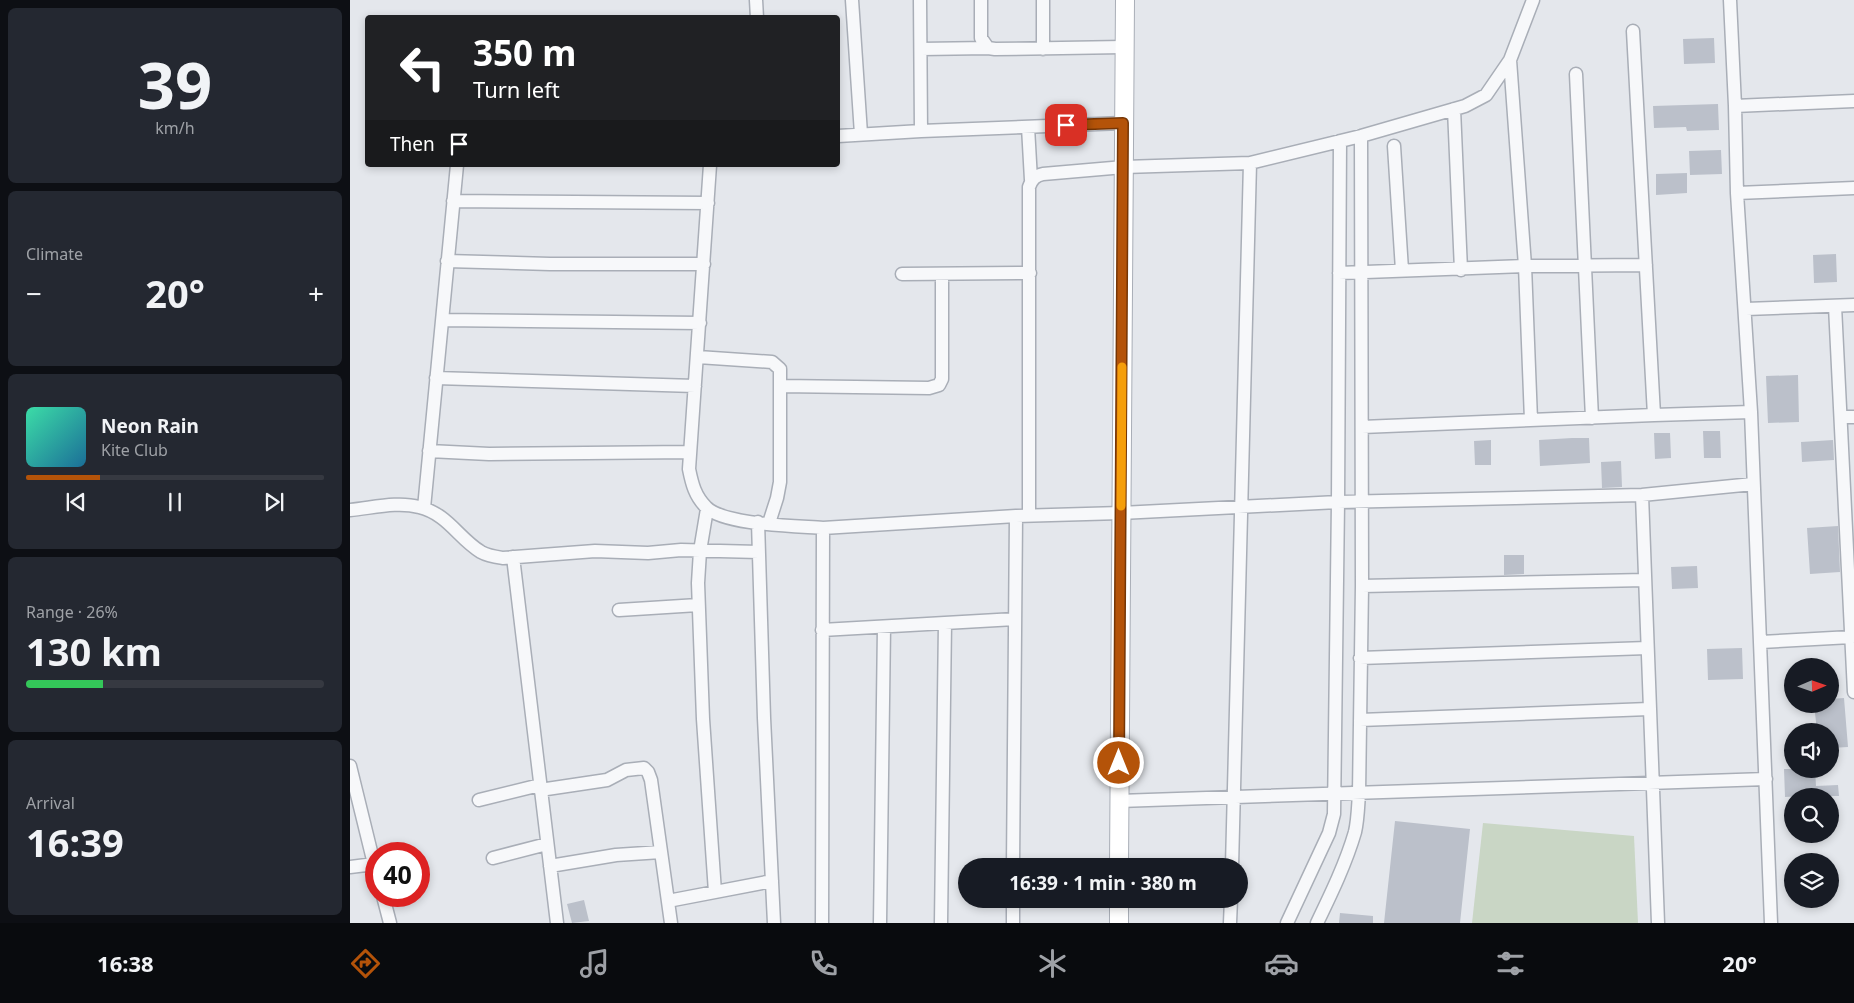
<!DOCTYPE html>
<meta charset="utf-8">
<style>
:root{--surface:#171b24;--page:#242831;--text:#f1f3f6;--muted:#9ea1a6;--line:#363941;--accent:#b45309}
body{margin:0;font-family:"Noto Sans",sans-serif;background:var(--page);color:var(--text);height:100vh;display:flex;flex-direction:column;font-size:19px;white-space:nowrap}
*{box-sizing:border-box;margin:0}
p{font-size:16px;color:var(--muted)}
.icon{flex:none;width:28px;height:28px;fill:none;stroke:currentColor;stroke-width:2;stroke-linecap:round;stroke-linejoin:round}
.map{position:relative;flex:1;overflow:hidden}
.panel{display:flex;flex-direction:column;gap:8px;padding:8px;background:#0d0f14;width:350px}
.panel>*{flex:none}
.hud{position:absolute;left:15px;top:15px;width:475px;height:152px;border-radius:5px;box-shadow:0 2px 8px #0003;background:#202124;color:#fff;overflow:hidden}
.needle{width:32px;rotate:88deg}
.fabs{position:absolute;left:1434px;top:658px;display:grid;gap:10px}
.fabs a{display:grid;place-items:center;width:55px;height:55px;border-radius:50%;background:var(--surface);box-shadow:0 2px 8px #0003;font-size:25px}
.speed{position:absolute;left:15px;top:842px;display:flex;gap:10px;font-size:25px;font-weight:700;text-align:center}
.speed>*{display:grid;place-content:center;width:65px;height:65px;border-radius:50%;background:var(--surface);box-shadow:0 2px 8px #0003;line-height:1}
.speed .limit{border:8px solid #d22;background:#fff;color:#111}
.pin{position:absolute;display:grid;place-items:center;width:42px;height:42px;color:#fff;margin:-21px;border-radius:10px;box-shadow:0 2px 8px #0006}
.me{position:absolute;width:55px;margin:-28px;rotate:0deg;stroke-linejoin:round;filter:drop-shadow(0 0 4px #0008)}
.turn{display:flex;align-items:center;gap:18px;height:105px;padding:0 25px;font-size:22px}
.turn .icon{width:65px;height:65px;stroke-width:2.5}
.turn b{display:block;font-size:35px;line-height:42px}
.then{display:flex;align-items:center;height:48px;padding:0 25px;background:#0003;gap:10px;font-size:19px}
.big{font-size:38px;font-weight:700;line-height:1.1}
.panel .card{flex:1;display:flex;flex-direction:column;justify-content:center;gap:8px;min-width:0;padding:0 18px;border-radius:8px;background:var(--page)}
.panel .dial{align-items:center;gap:0}
.dial b{font-size:65px;line-height:1}
.song{display:flex;align-items:center;gap:15px}
.cover{width:60px;height:60px;border-radius:8px;background:linear-gradient(135deg,hsl(160 70% 55%),hsl(200 70% 35%))}
.played{height:5px;border-radius:2px;background:linear-gradient(90deg,var(--accent) 25%,var(--line) 25%)}
.keys{display:flex;justify-content:space-around;direction:ltr}
.heat{display:flex;justify-content:space-between;align-items:center;font-size:28px;direction:ltr}
.charge{height:8px;border-radius:4px;background:linear-gradient(90deg,#34c759 26%,var(--line) 0)}
.trip{position:absolute;left:608px;top:858px;width:290px;height:50px;border-radius:25px;background:var(--surface);box-shadow:0 2px 8px #0003;font-weight:700;line-height:50px;text-align:center}
.menu{display:flex;height:80px;justify-content:space-around;align-items:center;background:#090b0e;color:var(--muted)}
.menu .icon{width:35px;height:35px}
.menu .selected{color:var(--accent)}
.menu b{font-size:22px;color:var(--text)}
main{display:flex;flex:1;min-height:0}
.map>svg:first-child{display:block}
.green{fill:#c9d6c5}
.building{fill:#bbc0ca}
.lines{fill:none;stroke-linecap:round;stroke-linejoin:round}
.street-casing{stroke:#a9aeb7;stroke-width:15}
.secondary-casing{stroke:#a9aeb7;stroke-width:20}
.street{stroke:#f7f8fa;stroke-width:12}
.secondary{stroke:#fff;stroke-width:18}
.route-casing{stroke:#753606;stroke-width:12}
.route{stroke:#b45309;stroke-width:9}
.slow{stroke:#f59e0b;stroke-width:9}
</style>
<main>
<section class="panel">
<div class="card dial"><b>39</b><p>km/h</p></div>
<div class="card"><p>Climate</p>
<div class="heat"><a>−</a><b class="big">20°</b><a>+</a></div>
</div>
<div class="card">
<div class="song"><i class="cover"></i><div><b>Neon Rain</b><p>Kite Club</p></div></div>
<div class="played"></div>
<div class="keys"><svg class="icon" aria-label="previous" viewBox="0 0 24 24"><path d="M18 5L8 12l10 7zM5 5v14"/></svg><svg class="icon" aria-label="pause" viewBox="0 0 24 24"><path d="M8 5v14M16 5v14"/></svg><svg class="icon" aria-label="next" viewBox="0 0 24 24"><path d="M6 5l10 7-10 7zM19 5v14"/></svg></div>
</div>
<div class="card"><p>Range · 26%</p><b class="big">130 km</b><div class="charge"></div></div>
<div class="card"><p>Arrival</p><b class="big">16:39</b></div>
</section>
<div class="map">
<svg width="1504" height="923" viewBox="0 0 1504 923">
<rect width="100%" height="100%" fill="#e4e7ec"/>
<path class="green" d="M1133,823L1284,836L1288,923H1122Z"/>
<path class="building" d="M1364,38L1365,63L1334,64L1333,39Z
M1368,104L1369,130L1337,131L1336,127L1304,128L1303,106Z
M1371,150L1372,174L1340,175L1339,151Z
M1337,173V193L1306,195V174Z
M1486,254L1487,282L1464,283L1463,255Z
M1448,375L1449,422L1418,423L1416,376Z
M1353,431H1370L1371,458H1354Z
M1304,433H1320L1321,458L1305,459Z
M1222,438H1239L1240,463L1190,466L1189,440Z
M1141,440V465H1125L1124,441Z
M1483,440L1484,460L1452,462L1451,442Z
M1271,461L1272,487L1252,488L1251,462Z
M1488,526L1490,572L1460,574L1457,528Z
M1154,555H1174V574L1154,575Z
M1347,566L1348,588L1322,589L1321,567Z
M1392,648L1393,679L1358,680L1357,649Z
M1494,698L1498,747L1480,748V731H1467L1464,704H1480V699Z
M1434,769H1465L1466,786L1488,785L1489,796H1470V795L1435,797Z
M1045,821L1120,829L1110,923H1034Z
M234,900L239,921L222,923L217,904Z
M990,913L1023,916V923H989Z"/>
<g class="lines">
<defs>
<path id="street" d="M406,0L407,18
M502,0L511,134
M570,0L571,131
M631,0V38L638,48L645,49L773,47
M693,0V49
M1380,0L1385,106L1387,193L1401,412L1421,923
M1283,31L1304,415
M571,49L638,48
M1160,60L1175,266L1181,420
M1226,74L1242,418
M1385,106L1504,101
M1104,109L1111,270
M678,127L681,180
M488,136L571,131L773,123
M1044,146L1052,270
M900,163L1011,136L1115,106L1136,95L1160,60L1183,0
M360,165L339,469C342,484 345,496 356,507C373,525 447,526 473,528
M1387,193L1504,188
M103,201L358,203
M97,261L200,264H354
M989,273L1175,266L1296,265
M552,274L680,273
M1485,306L1504,692
M1396,309L1504,305
M92,320L350,323
M348,357L422,362L430,369V482L427,498L419,523
M86,378L345,386
M431,386L579,388L589,385L592,379V274
M1491,417H1504
M1012,427L1304,415L1401,412
M79,451L139,454L340,452
M1292,495L1308,923
M74,508L107,165
M357,509L350,551L348,583L353,719L365,892
M0,510C22,508 48,501 69,507C98,514 108,538 131,552C138,556 146,557 153,558L245,551L298,553L331,550L409,552
M679,516V187C682,179 685,176 693,174L774,167L900,163L882,866
M408,522L414,718L424,923
M163,557L207,923
M1012,586L1295,580
M269,610L348,605
M472,630L665,619
M1411,642L1501,637
M1010,658L1297,648
M1010,720L1299,709
M0,766L26,872
M190,790L257,780L276,770L294,768L298,772L301,780L321,923
M129,800L190,785
M769,801L1416,779
M143,858L197,844
M200,866L266,855L311,852
M663,866L666,516
M0,867L24,864
M33,896L40,923
M318,901L422,881
M472,923L473,528L666,516L771,513L988,502L1292,495L1403,484
M530,923L534,627
M591,923L595,623
M663,923V899
M880,923L881,899
M937,923L979,833L984,814L988,502L990,141
M967,923C981,894 996,863 1005,832C1008,819 1008,806 1009,793L1012,586L1011,136"/>
<path id="secondary" d="M769,866L775,0
M769,899V923"/>
</defs>
<use href="#street" class="street-casing"/>
<use href="#secondary" class="secondary-casing"/>
<use href="#street" class="street"/>
<use href="#secondary" class="secondary"/>
</g>
<g class="lines">
<defs>
<path id="route" d="M716,125L773,123L769,763"/>
</defs>
<use href="#route" class="route-casing"/>
<use href="#route" class="route"/>
<path class="slow" d="M771,506L772,367"/>
</g>
</svg>
<div class="fabs">
<a><svg class="needle" viewBox="-14 -14 28 28"><path d="M0-13l5 13h-10z" fill="#e53935"/><path d="M0 13l5-13h-10z" fill="#9ea1a6"/></svg></a>
<a><svg class="icon" aria-label="sound" viewBox="0 0 24 24"><path d="M4 9h4l5-4v14l-5-4H4zM17 9q2 3 0 6"/></svg></a>
<a><svg class="icon" aria-label="search" viewBox="0 0 24 24"><circle cx="10" cy="10" r="6"/><path d="M15 15l6 6"/></svg></a>
<a><svg class="icon" aria-label="layers" viewBox="0 0 24 24"><path d="M12 4l9 5-9 5-9-5zM3 14l9 5 9-5"/></svg></a>
</div>
<div class="speed"><div class="limit">40</div></div>
<div class="pin" style="left:716px;top:125px;background:#d93025"><svg class="icon" aria-label="arrive" viewBox="0 0 24 24"><path d="M6 21V4h12l-3 4 3 4H6"/></svg></div>
<svg class="me" style="left:769px;top:763px" viewBox="-20 -20 40 40"><circle r="17" fill="#b45309" stroke="#fff" stroke-width="3"/><path d="M0-11L8 9 0 5-8 9z" fill="#fff"/></svg>
<div class="trip">16:39 · 1 min · 380 m</div>
<div class="hud">
<div class="turn"><svg class="icon" aria-label="left" viewBox="0 0 24 24"><path d="M17 20v-9H6M10 6l-5 5 5 5"/></svg><div><b>350 m</b>Turn left</div></div>
<div class="then">Then<svg class="icon" aria-label="arrive" viewBox="0 0 24 24"><path d="M6 21V4h12l-3 4 3 4H6"/></svg></div>
</div>
</div>
</main>
<nav class="menu">
<b>16:38</b>
<svg class="icon selected" aria-label="directions" viewBox="0 0 24 24"><path d="M12 3l9 9-9 9-9-9zM9 14v-3h6M13 9l2 2-2 2"/></svg>
<svg class="icon" aria-label="music" viewBox="0 0 24 24"><path d="M9 18V5l10-2v13"/><circle cx="6" cy="18" r="3"/><circle cx="16" cy="16" r="3"/></svg>
<svg class="icon" aria-label="phone" viewBox="0 0 24 24"><path d="M5 4h4l2 5-3 2q2 4 5 5l2-3 5 2v4C11 20 4 13 5 4z"/></svg>
<svg class="icon" aria-label="climate" viewBox="0 0 24 24"><path d="M12 3v18M4 7l16 10M4 17L20 7"/></svg>
<svg class="icon" aria-label="car" viewBox="0 0 24 24"><path d="M5 17H2v-5l4-1 3-4h7l3 4 3 1v5h-3M9 17h6M6 11h13"/><circle cx="7" cy="17" r="2"/><circle cx="17" cy="17" r="2"/></svg>
<svg class="icon" aria-label="filters" viewBox="0 0 24 24"><path d="M4 7h16M4 17h16"/><circle cx="9" cy="7" r="2"/><circle cx="15" cy="17" r="2"/></svg>
<b>20°</b>
</nav>
